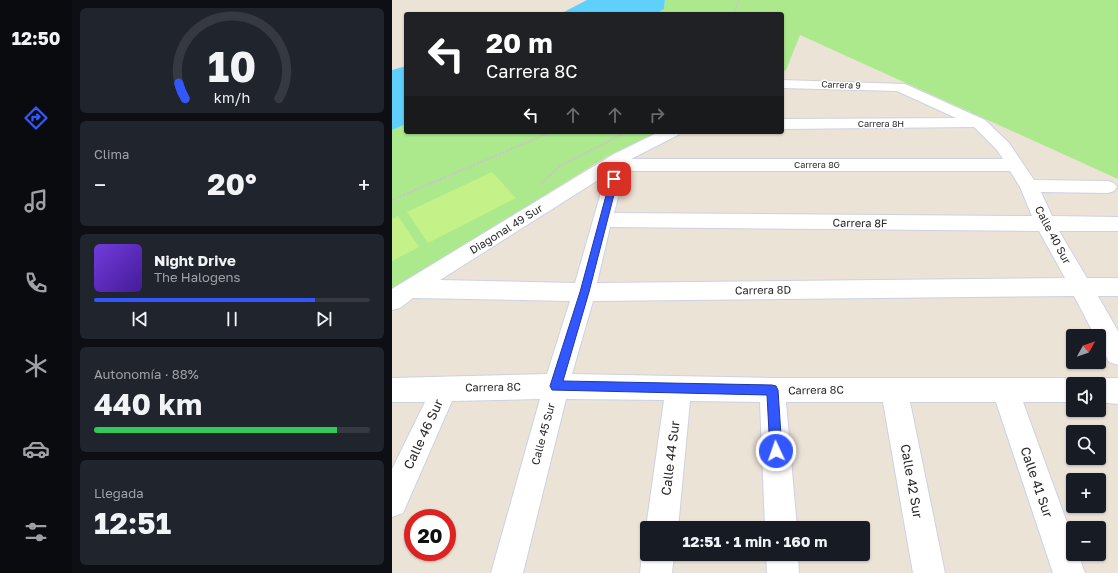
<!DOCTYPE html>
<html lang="es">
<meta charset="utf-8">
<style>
:root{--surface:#171b24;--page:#20242c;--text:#f1f3f6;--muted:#9ea1a6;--line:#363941;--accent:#3257ff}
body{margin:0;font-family:"Golos Text",sans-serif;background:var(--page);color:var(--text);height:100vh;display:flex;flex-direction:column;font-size:15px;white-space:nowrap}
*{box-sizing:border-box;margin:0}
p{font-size:13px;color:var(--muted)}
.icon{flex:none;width:22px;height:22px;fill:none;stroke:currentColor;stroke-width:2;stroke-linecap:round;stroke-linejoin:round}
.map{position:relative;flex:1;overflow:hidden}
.side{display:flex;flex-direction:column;gap:8px;padding:8px;background:#0d0f14;width:320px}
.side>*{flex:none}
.top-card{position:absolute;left:12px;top:12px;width:380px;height:122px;border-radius:4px;box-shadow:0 1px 3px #0004;background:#202124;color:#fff;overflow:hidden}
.needle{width:26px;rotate:50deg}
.fabs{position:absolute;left:674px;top:329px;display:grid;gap:8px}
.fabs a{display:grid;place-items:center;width:40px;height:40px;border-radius:4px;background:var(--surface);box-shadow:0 1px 3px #0004;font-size:20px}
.speed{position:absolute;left:12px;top:509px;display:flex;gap:8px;font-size:20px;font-weight:700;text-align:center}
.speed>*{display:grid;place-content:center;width:52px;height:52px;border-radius:50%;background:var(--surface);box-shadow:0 1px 3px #0004;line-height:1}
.speed .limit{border:6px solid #d22;background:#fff;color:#111}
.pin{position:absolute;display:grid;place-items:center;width:34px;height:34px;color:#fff;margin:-17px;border-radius:8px;box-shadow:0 2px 6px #0006}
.me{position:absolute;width:44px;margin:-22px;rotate:357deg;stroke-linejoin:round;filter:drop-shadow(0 0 3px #0008)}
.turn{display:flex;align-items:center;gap:14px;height:84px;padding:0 16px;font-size:18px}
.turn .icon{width:52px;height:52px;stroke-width:2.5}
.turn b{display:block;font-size:28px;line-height:34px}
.lanes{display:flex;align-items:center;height:38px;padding:0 16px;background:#0003;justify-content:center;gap:20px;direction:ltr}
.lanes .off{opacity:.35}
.big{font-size:30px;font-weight:700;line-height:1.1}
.side .tile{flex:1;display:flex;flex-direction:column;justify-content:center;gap:6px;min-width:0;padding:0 14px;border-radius:6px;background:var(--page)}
.side .dial{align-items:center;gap:0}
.dial svg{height:104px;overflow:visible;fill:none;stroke:var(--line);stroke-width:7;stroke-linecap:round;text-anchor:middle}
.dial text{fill:var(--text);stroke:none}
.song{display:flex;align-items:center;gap:12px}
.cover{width:48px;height:48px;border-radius:6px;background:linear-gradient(135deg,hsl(260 70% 55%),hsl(260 70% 35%))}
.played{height:4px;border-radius:2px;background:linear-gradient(90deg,var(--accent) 80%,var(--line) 80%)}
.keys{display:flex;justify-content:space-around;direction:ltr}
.heat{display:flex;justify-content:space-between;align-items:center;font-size:22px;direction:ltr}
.charge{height:6px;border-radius:3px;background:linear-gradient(90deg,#34c759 88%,var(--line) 0)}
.trip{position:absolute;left:248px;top:521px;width:230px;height:40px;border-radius:4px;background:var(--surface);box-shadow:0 1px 3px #0004;font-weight:700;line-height:40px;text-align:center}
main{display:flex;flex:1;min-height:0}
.tab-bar{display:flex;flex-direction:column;width:72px;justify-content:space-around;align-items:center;background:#090b0e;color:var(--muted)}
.tab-bar .icon{width:28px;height:28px}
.tab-bar .active{color:var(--accent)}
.tab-bar b{font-size:18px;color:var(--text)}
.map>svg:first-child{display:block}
.green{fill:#ace98d}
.pitch{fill:#c4f288}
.water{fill:#5ed0fb}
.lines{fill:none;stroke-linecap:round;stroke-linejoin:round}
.minor-casing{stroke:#cdd1e3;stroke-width:2}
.path-far1{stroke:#c7c7c7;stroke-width:1.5;stroke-dasharray:2 1;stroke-linecap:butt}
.path{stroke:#c7c7c7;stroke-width:2;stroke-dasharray:2.5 1.5;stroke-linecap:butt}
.minor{fill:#fff;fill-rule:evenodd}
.route{fill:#3257ff;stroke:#2039a6}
.labels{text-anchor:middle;stroke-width:3;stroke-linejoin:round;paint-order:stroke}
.far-street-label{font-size:9px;fill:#282828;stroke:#fff}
.street-label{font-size:11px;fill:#282828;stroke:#fff}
.near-street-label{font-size:13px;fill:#282828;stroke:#fff}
</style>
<main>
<nav class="tab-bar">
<b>12:50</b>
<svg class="icon active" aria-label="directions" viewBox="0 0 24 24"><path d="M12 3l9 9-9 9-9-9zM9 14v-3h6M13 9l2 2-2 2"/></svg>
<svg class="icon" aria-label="music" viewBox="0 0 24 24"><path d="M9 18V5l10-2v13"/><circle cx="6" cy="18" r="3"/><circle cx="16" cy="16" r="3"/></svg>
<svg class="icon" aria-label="phone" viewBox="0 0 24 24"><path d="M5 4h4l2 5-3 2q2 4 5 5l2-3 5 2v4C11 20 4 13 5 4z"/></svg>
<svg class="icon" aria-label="climate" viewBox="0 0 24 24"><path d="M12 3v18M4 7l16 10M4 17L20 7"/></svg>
<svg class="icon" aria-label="car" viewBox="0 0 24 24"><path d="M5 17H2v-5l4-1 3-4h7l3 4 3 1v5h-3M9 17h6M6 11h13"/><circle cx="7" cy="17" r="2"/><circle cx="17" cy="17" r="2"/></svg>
<svg class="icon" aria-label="filters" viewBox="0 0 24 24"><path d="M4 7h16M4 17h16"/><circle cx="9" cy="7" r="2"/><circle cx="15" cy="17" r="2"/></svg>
</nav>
<section class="side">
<div class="tile dial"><svg viewBox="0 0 100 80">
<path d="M14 69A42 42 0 1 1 86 69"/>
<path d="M14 69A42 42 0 0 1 9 57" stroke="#3257ff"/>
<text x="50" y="56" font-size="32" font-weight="700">10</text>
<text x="50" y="72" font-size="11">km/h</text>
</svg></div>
<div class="tile"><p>Clima</p>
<div class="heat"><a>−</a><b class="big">20°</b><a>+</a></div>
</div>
<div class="tile">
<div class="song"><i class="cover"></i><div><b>Night Drive</b><p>The Halogens</p></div></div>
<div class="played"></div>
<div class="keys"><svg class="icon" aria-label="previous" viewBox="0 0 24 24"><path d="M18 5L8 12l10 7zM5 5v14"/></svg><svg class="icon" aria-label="pause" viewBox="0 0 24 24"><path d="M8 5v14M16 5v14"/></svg><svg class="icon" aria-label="next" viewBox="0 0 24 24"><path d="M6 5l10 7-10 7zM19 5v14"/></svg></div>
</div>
<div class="tile"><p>Autonomía · 88%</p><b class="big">440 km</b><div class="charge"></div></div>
<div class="tile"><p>Llegada</p><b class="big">12:51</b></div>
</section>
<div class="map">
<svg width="726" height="573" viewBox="0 0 726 573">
<rect width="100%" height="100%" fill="#ece3d7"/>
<path class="green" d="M273,0H726V179L408,35L394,70L390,72V14H264L272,9Z
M14,124V132H269L214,157L0,291V130Z"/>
<path class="pitch" d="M100,172L124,198L36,243L15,212Z
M6,216L27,247L0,261V219Z"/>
<path class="water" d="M195,0H273L272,9L264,14H168Z
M14,66V124L0,130V70Z"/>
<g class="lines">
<defs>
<path id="minor" d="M390,80L513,84L593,120L617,143L642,180L716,181L722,183L725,187L722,191L716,193L649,192L660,216L726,217V231H667L695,278H726V296H706L726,331V365L717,362L707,343V336H703L682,296L201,301L180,374L380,378H681L690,381L691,384H681V402H631L681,539V554H686L693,573H661L604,402H518L553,573H521L491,402H394L405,528H373L368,402L298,401L286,528H254L272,400L174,399L131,573H99L148,399L60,401L11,513L0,517V469L33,402H0V378L155,374L178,301L21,298L8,308L0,310V289L222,154L267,132H288L286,135L239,159H611L605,150L582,127L390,129V119L564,118L505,91L390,88ZM233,171H618L628,187L640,216L222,213ZM214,175L183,283L48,280ZM218,227L647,231L673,278L205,283Z
M707,378H726V404L707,402V384H697L698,381Z
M255,543V554H282L280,573H248L250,554Z
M374,554H406L407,573H375Z"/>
</defs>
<use href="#minor" class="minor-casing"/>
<path class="path-far1" d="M342,14L347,0
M390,54V61"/>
<path class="path" d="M149,184L168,166L235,132
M0,200L159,132"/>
<use href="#minor" class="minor"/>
</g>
<path class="route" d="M219,177H224L226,179L197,292L171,381L380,385L384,386L386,390L390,451L388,455L384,457L380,455L378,451L375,395L160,390L158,386L188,292Z"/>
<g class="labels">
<g class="far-street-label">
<text transform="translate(449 85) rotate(2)" y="3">Carrera 9</text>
<text x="489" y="127">Carrera 8H</text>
<text x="425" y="168">Carrera 8G</text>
</g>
<g class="street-label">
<text transform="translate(468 223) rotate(1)" y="4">Carrera 8F</text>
<text transform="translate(114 229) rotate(-32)" y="4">Diagonal 49 Sur</text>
<text transform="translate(661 235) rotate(62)" y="4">Calle 40 Sur</text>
<text transform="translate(371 290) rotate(-1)" y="4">Carrera 8D</text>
<text transform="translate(101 387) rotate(-1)" y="4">Carrera 8C</text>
<text transform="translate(424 390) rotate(-1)" y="4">Carrera 8C</text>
<text transform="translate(151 434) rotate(-75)" y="4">Calle 45 Sur</text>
</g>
<g class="near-street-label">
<text transform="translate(31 434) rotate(-65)" y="5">Calle 46 Sur</text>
<text transform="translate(278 458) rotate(-83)" y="5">Calle 44 Sur</text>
<text transform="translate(520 481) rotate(80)" y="5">Calle 42 Sur</text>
<text transform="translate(645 482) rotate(71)" y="5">Calle 41 Sur</text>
</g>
</g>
</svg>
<div class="fabs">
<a><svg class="needle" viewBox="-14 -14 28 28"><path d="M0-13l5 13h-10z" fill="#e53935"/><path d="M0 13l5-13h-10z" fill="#9ea1a6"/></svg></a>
<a><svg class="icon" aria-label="sound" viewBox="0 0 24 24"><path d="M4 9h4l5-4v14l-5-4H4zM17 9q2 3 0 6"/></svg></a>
<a><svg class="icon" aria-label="search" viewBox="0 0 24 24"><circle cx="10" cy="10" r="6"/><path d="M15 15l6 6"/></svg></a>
<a>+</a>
<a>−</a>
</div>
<div class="speed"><div class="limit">20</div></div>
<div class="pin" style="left:222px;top:179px;background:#d93025"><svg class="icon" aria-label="arrive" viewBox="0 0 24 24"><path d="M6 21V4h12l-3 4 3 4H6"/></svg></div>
<svg class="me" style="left:384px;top:451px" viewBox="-20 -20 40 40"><circle r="17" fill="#3257ff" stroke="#fff" stroke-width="3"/><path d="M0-11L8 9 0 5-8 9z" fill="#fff"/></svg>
<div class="trip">12:51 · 1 min · 160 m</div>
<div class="top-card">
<div class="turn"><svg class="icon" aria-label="left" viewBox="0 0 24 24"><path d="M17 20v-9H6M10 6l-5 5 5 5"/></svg><div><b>20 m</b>Carrera 8C</div></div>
<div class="lanes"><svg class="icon" aria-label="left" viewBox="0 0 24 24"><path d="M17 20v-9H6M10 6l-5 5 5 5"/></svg><svg class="icon off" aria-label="ahead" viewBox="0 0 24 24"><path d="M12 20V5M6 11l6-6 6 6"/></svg><svg class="icon off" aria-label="ahead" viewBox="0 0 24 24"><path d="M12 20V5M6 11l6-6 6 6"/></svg><svg class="icon off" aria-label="right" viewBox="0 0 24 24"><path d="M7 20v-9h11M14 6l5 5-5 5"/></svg></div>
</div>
</div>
</main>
